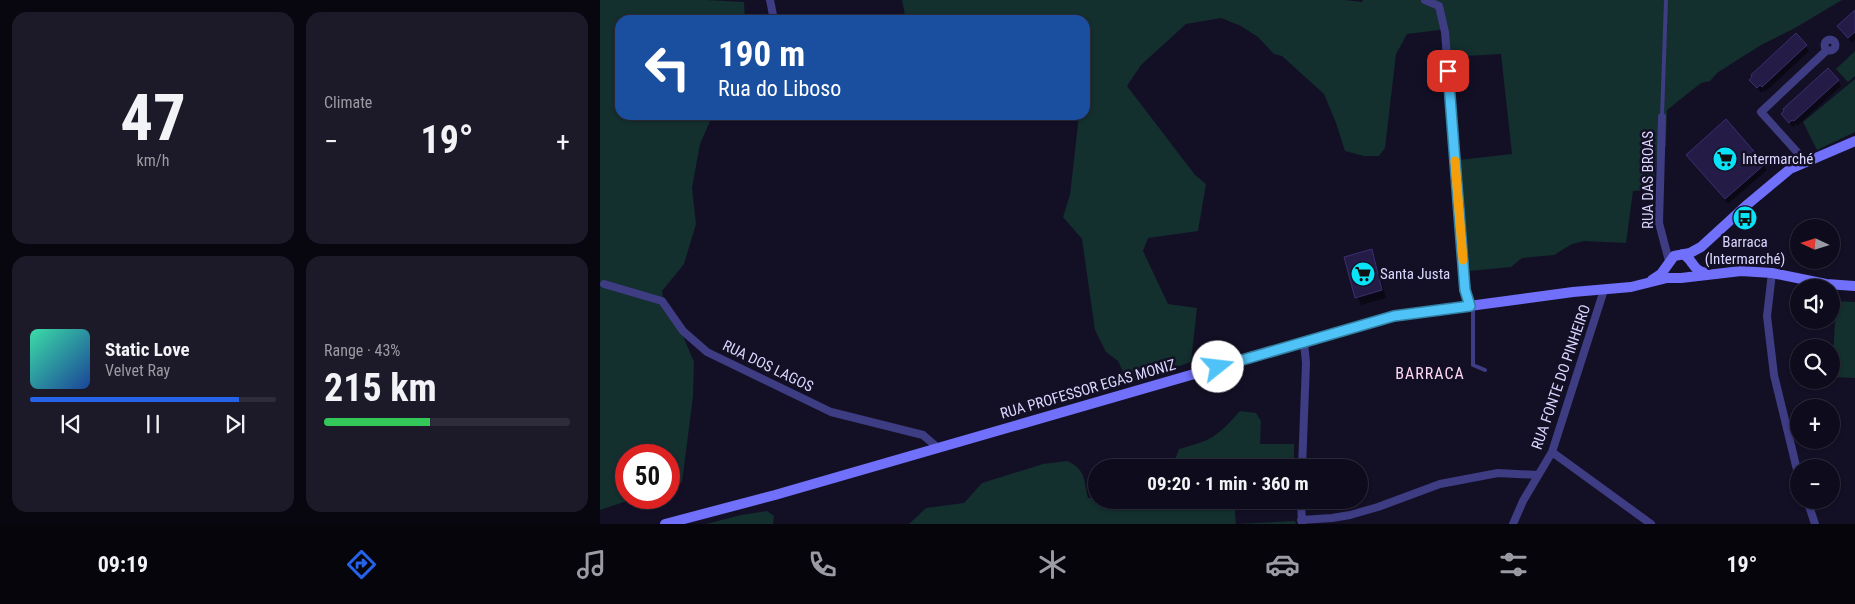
<!DOCTYPE html>
<meta charset="utf-8">
<style>
:root{--surface:#0e0c1c;--page:#1c1a29;--text:#f1f3f6;--muted:#9b9ba3;--line:#2e2c3b;--accent:#2563eb}
body{margin:0;font-family:"Roboto Condensed",sans-serif;background:var(--page);color:var(--text);height:100vh;display:flex;flex-direction:column;font-size:19px;white-space:nowrap}
*{box-sizing:border-box;margin:0}
p{font-size:16px;color:var(--muted)}
.icon{flex:none;width:28px;height:28px;fill:none;stroke:currentColor;stroke-width:2;stroke-linecap:round;stroke-linejoin:round}
.map{position:relative;flex:1;overflow:hidden}
.drawer{display:flex;flex-direction:column;gap:12px;padding:12px;background:#08070f;width:600px}
.drawer>*{flex:none}
.top-card{position:absolute;left:15px;top:15px;width:475px;height:105px;border-radius:15px;box-shadow:0 1px 4px #0004,0 0 0 1px var(--line);background:#1a4fa0;color:#fff;overflow:hidden}
.needle{width:32px;rotate:274deg}
.buttons{position:absolute;left:1190px;top:219px;display:grid;gap:10px}
.buttons a{display:grid;place-items:center;width:50px;height:50px;border-radius:50%;background:var(--surface);box-shadow:0 1px 4px #0004,0 0 0 1px var(--line);font-size:25px}
.speed{position:absolute;left:15px;top:444px;display:flex;gap:10px;font-size:25px;font-weight:700;text-align:center}
.speed>*{display:grid;place-content:center;width:65px;height:65px;border-radius:50%;background:var(--surface);box-shadow:0 1px 4px #0004,0 0 0 1px var(--line);line-height:1}
.speed .limit{border:8px solid #d22;background:#fff;color:#111}
.pin{position:absolute;display:grid;place-items:center;width:42px;height:42px;color:#fff;margin:-21px;border-radius:10px;box-shadow:0 2px 8px #0006}
.me{position:absolute;width:55px;margin:-28px;rotate:74deg;stroke-linejoin:round;filter:drop-shadow(0 0 4px #0008)}
.turn{display:flex;align-items:center;gap:18px;height:105px;padding:0 20px;font-size:22px}
.turn .icon{width:65px;height:65px;stroke-width:2.5}
.turn b{display:block;font-size:35px;line-height:42px}
.big{font-size:38px;font-weight:700;line-height:1.1}
.drawer .card{flex:1;display:flex;flex-direction:column;justify-content:center;gap:8px;min-width:0;padding:0 18px;border-radius:15px;background:var(--page)}
.drawer .dial{align-items:center;gap:0}
.dial b{font-size:65px;line-height:1}
.song{display:flex;align-items:center;gap:15px}
.cover{width:60px;height:60px;border-radius:8px;background:linear-gradient(135deg,hsl(160 70% 55%),hsl(220 70% 35%))}
.played{height:5px;border-radius:2px;background:linear-gradient(90deg,var(--accent) 85%,var(--line) 85%)}
.keys{display:flex;justify-content:space-around;direction:ltr}
.heat{display:flex;justify-content:space-between;align-items:center;font-size:28px;direction:ltr}
.charge{height:8px;border-radius:4px;background:linear-gradient(90deg,#34c759 43%,var(--line) 0)}
.drawer .tiles{flex:1;display:grid;gap:12px;grid-template-columns:repeat(2,1fr)}
.trip{position:absolute;left:488px;top:459px;width:280px;height:50px;border-radius:25px;background:var(--surface);box-shadow:0 1px 4px #0004,0 0 0 1px var(--line);font-weight:700;line-height:50px;text-align:center}
.tab-bar{display:flex;height:80px;justify-content:space-around;align-items:center;background:#06050b;color:var(--muted)}
.tab-bar .icon{width:35px;height:35px}
.tab-bar .current{color:var(--accent)}
.tab-bar b{font-size:22px;color:var(--text)}
main{display:flex;flex:1;min-height:0}
.map>svg:first-child{display:block}
.green{fill:#132f2e}
.shadow{fill:#0007}
.building{fill:#241c46;stroke:#3b2f71}
.lines{fill:none;stroke-linecap:round;stroke-linejoin:round}
.lane{stroke:#3e3c83;stroke-width:4}
.street{stroke:#3e3c83;stroke-width:8}
.secondary{stroke:#7170fb;stroke-width:10}
.route-casing{stroke:#337fa1;stroke-width:12}
.route{stroke:#4fc3f7;stroke-width:9}
.slow{stroke:#f59e0b;stroke-width:9}
.labels{text-anchor:middle;stroke-width:5;stroke-linejoin:round;paint-order:stroke}
.poi-label{font-size:15px;fill:#dad6fe;stroke:#131026;text-anchor:start}
.street-label{font-size:15px;fill:#dad6fe;stroke:#131026}
.neighbourhood-label{font-size:16px;letter-spacing:1px;fill:#fed8f0;stroke:#131026}
</style>
<main>
<section class="drawer">
<div class="tiles">
<div class="card dial"><b>47</b><p>km/h</p></div>
<div class="card"><p>Climate</p>
<div class="heat"><a>−</a><b class="big">19°</b><a>+</a></div>
</div>
<div class="card">
<div class="song"><i class="cover"></i><div><b>Static Love</b><p>Velvet Ray</p></div></div>
<div class="played"></div>
<div class="keys"><svg class="icon" aria-label="previous" viewBox="0 0 24 24"><path d="M18 5L8 12l10 7zM5 5v14"/></svg><svg class="icon" aria-label="pause" viewBox="0 0 24 24"><path d="M8 5v14M16 5v14"/></svg><svg class="icon" aria-label="next" viewBox="0 0 24 24"><path d="M6 5l10 7-10 7zM19 5v14"/></svg></div>
</div>
<div class="card"><p>Range · 43%</p><b class="big">215 km</b><div class="charge"></div></div>
</div>
</section>
<div class="map">
<svg width="1255" height="524" viewBox="0 0 1255 524">
<rect width="100%" height="100%" fill="#131026"/>
<path class="green" d="M0,0H107L144,2L145,20H20V115H110L111,119L100,144L92,188L96,224L84,264L62,291L65,312L83,336L94,362L93,397L82,482L69,487V455H26V498H36L0,510Z
M302,0H745L762,2L763,0H1242L1195,28L1161,45L1117,73L1110,81L1101,83L1067,110L1066,146L1057,156L1053,190L1033,191L1026,243L984,241L972,244L954,255L922,258L911,267L870,271L859,160L912,154L901,54L849,57L848,29L807,34L796,54L785,148L779,156H764L745,151L736,123L724,94L682,56L674,54L658,37L641,26L621,18L586,24L541,65L527,86L595,175L606,184L598,231L548,238L543,251L568,304L597,308L591,362L528,383L518,361L506,352L495,330L482,239L463,217L470,195L479,115H485V85L487,74L485,73V20H306Z
M1255,51V76L1248,82L1236,69Z
M1255,79V132L1217,150L1203,122Z
M1236,301L1255,302V378L1232,377Z
M640,411L656,413L661,421L660,444H694V467H572L579,449C612,440 617,437 640,411Z
M467,461C486,469 484,481 488,498L496,497V500H634L636,524L695,521L696,524H309L326,508L364,503L382,483L443,464Z
M167,511L174,516L173,524H106L141,515Z"/>
<path class="shadow" d="M1255,12V40L1252,43L1239,27Z
M1196,35L1209,51L1165,92L1164,90L1161,93L1151,80Z
M1238,80L1241,86L1197,126L1196,124L1193,127L1186,119L1183,114Z
M1088,155L1164,164L1167,170L1128,204Z
M771,251L775,258L786,298L761,305L757,297Z"/>
<path class="building" d="M1255,10V32L1248,38L1237,26Z
M1196,33L1207,45L1162,87L1160,85L1157,88L1149,80L1152,77L1151,75Z
M1228,68L1239,80L1194,121L1192,120L1189,123L1181,114L1184,111L1183,109Z
M1126,119L1165,164L1125,199L1086,155Z
M772,249L782,290L755,298L744,257Z"/>
<g class="lines">
<path class="lane" d="M1062,117L1066,0
M871,308L873,310V365L885,370"/>
<path class="street" d="M170,0L174,20
M825,0L839,6L845,32L865,290L870,306
M1224.5 45a5.5 5.5 0 1 1 11 0a5.5 5.5 0 1 1-11 0Z
M1062,117L1059,223L1069,261
M1206,162L1161,112L1227,50
M1172,273L1167,316L1174,375L1199,478
M4,284L62,301L83,331L107,352L231,412L323,435L338,448
M952,452L1051,524
M702,468L706,363L704,342
M701,500L702,524
M1207,500L1215,524
M701,520L732,518L750,515L778,507L840,484L898,473L938,475
M913,524L923,501L952,452L1004,290"/>
<path class="secondary" d="M1082,254C1094,259 1091,270 1106,273
M1052,280L1061,274L1074,256L1090,253L1101,247L1148,204L1190,169L1255,141
M65,524L175,495L795,316L973,292L1031,287L1067,278H1081L1141,271L1172,273L1226,284L1255,286"/>
</g>
<g class="lines">
<defs>
<path id="route" d="M618,367L794,316L870,306L865,290L848,71"/>
</defs>
<use href="#route" class="route-casing"/>
<use href="#route" class="route"/>
<path class="slow" d="M855,161L863,260"/>
</g>
<defs>
<symbol id="supermarket-disc" viewBox="-11 -11 22 22"><circle r="9.5" fill="#08e3f8" stroke="#131026"/><path d="M-6-5.5h2.5l.6 2H6L4.5 2H-2.5L-4.4-4H-6ZM-1.5 3.2a1.3 1.3 0 1 0 .1 0ZM3 3.2a1.3 1.3 0 1 0 .1 0Z" fill="#111"/></symbol>
<symbol id="bus-disc" viewBox="-11 -11 22 22"><circle r="9.5" fill="#08e3f8" stroke="#131026"/><path d="M-5-6H5V4H4V6H2V4H-2V6H-4V4H-5ZM-3.5-4V0h7V-4ZM-3.5 1.2v1.5H-2V1.2ZM2 1.2v1.5H3.5V1.2Z" fill="#111"/></symbol>
</defs>
<g fill-rule="evenodd">
<use href="#supermarket-disc" x="1111" y="145" width="28" height="28"/>
<use href="#bus-disc" x="1131" y="204" width="28" height="28"/>
<use href="#supermarket-disc" x="749" y="260" width="28" height="28"/>
</g>
<g class="labels">
<g class="poi-label">
<text x="1142" y="164">Intermarché</text>
<text x="1145" y="247" text-anchor="middle">Barraca<tspan x="1145" dy="17">(Intermarché)</tspan></text>
<text x="780" y="279">Santa Justa</text>
</g>
<g class="street-label">
<text transform="translate(1048 180) rotate(-90)" y="5">RUA DAS BROAS</text>
<text transform="translate(168 366) rotate(26)" y="5">RUA DOS LAGOS</text>
<text transform="translate(961 377) rotate(-71)" y="5">RUA FONTE DO PINHEIRO</text>
<text transform="translate(488 389) rotate(-16)" y="5">RUA PROFESSOR EGAS MONIZ</text>
</g>
<g class="neighbourhood-label">
<text x="830" y="379">BARRACA</text>
</g>
</g>
</svg>
<div class="buttons">
<a><svg class="needle" viewBox="-14 -14 28 28"><path d="M0-13l5 13h-10z" fill="#e53935"/><path d="M0 13l5-13h-10z" fill="#9b9ba3"/></svg></a>
<a><svg class="icon" aria-label="sound" viewBox="0 0 24 24"><path d="M4 9h4l5-4v14l-5-4H4zM17 9q2 3 0 6"/></svg></a>
<a><svg class="icon" aria-label="search" viewBox="0 0 24 24"><circle cx="10" cy="10" r="6"/><path d="M15 15l6 6"/></svg></a>
<a>+</a>
<a>−</a>
</div>
<div class="speed"><div class="limit">50</div></div>
<div class="pin" style="left:848px;top:71px;background:#d93025"><svg class="icon" aria-label="arrive" viewBox="0 0 24 24"><path d="M6 21V4h12l-3 4 3 4H6"/></svg></div>
<svg class="me" style="left:618px;top:367px" viewBox="-20 -20 40 40"><circle r="19" fill="#fff"/><path d="M0-13L10 11 0 6-10 11z" fill="#4fc3f7"/></svg>
<div class="trip">09:20 · 1 min · 360 m</div>
<div class="top-card">
<div class="turn"><svg class="icon" aria-label="left" viewBox="0 0 24 24"><path d="M17 20v-9H6M10 6l-5 5 5 5"/></svg><div><b>190 m</b>Rua do Liboso</div></div>
</div>
</div>
</main>
<nav class="tab-bar">
<b>09:19</b>
<svg class="icon current" aria-label="directions" viewBox="0 0 24 24"><path d="M12 3l9 9-9 9-9-9zM9 14v-3h6M13 9l2 2-2 2"/></svg>
<svg class="icon" aria-label="music" viewBox="0 0 24 24"><path d="M9 18V5l10-2v13"/><circle cx="6" cy="18" r="3"/><circle cx="16" cy="16" r="3"/></svg>
<svg class="icon" aria-label="phone" viewBox="0 0 24 24"><path d="M5 4h4l2 5-3 2q2 4 5 5l2-3 5 2v4C11 20 4 13 5 4z"/></svg>
<svg class="icon" aria-label="climate" viewBox="0 0 24 24"><path d="M12 3v18M4 7l16 10M4 17L20 7"/></svg>
<svg class="icon" aria-label="car" viewBox="0 0 24 24"><path d="M5 17H2v-5l4-1 3-4h7l3 4 3 1v5h-3M9 17h6M6 11h13"/><circle cx="7" cy="17" r="2"/><circle cx="17" cy="17" r="2"/></svg>
<svg class="icon" aria-label="filters" viewBox="0 0 24 24"><path d="M4 7h16M4 17h16"/><circle cx="9" cy="7" r="2"/><circle cx="15" cy="17" r="2"/></svg>
<b>19°</b>
</nav>
